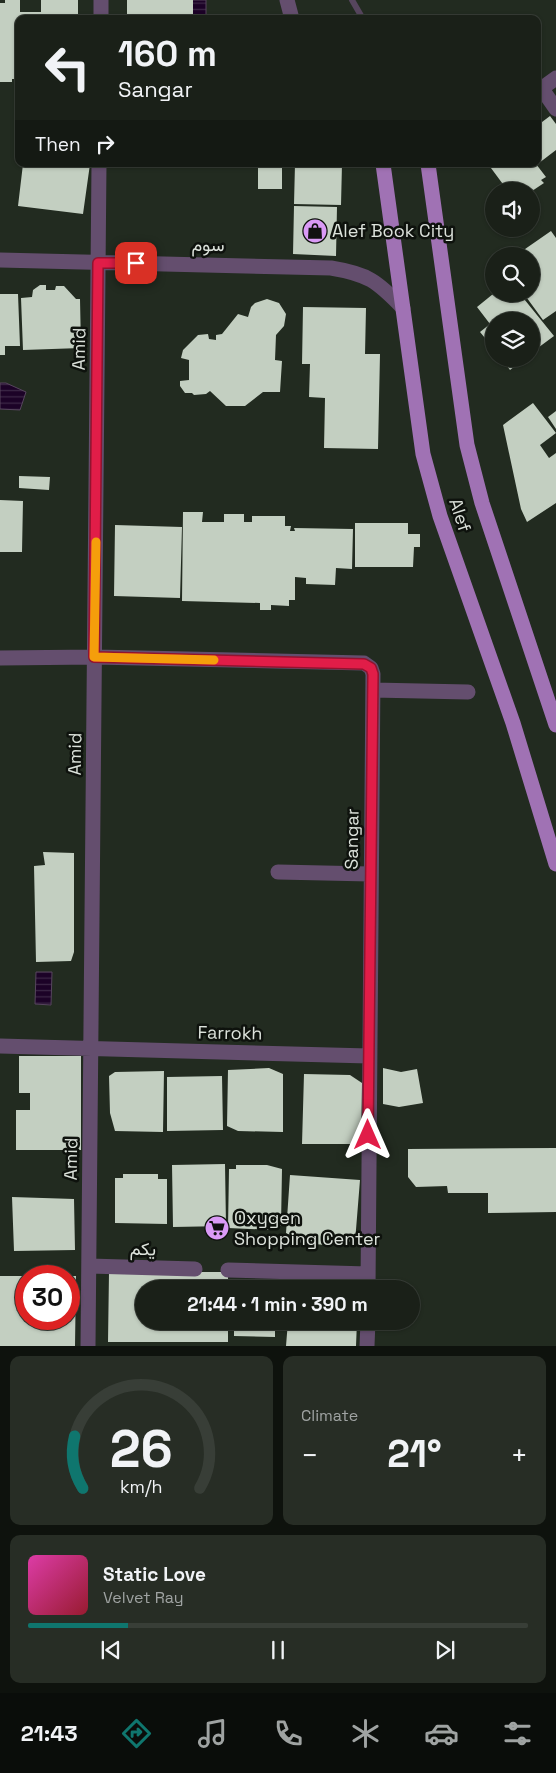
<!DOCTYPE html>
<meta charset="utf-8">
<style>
:root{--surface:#1a2018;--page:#272d25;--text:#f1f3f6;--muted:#9fa3a2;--line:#383e37;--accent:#0f766e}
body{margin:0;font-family:"Space Grotesk",Vazirmatn,sans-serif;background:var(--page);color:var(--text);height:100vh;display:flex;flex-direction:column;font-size:19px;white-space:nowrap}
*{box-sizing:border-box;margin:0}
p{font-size:16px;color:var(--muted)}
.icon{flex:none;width:28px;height:28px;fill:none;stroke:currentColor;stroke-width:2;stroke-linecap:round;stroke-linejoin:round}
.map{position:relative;height:1346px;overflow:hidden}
.panel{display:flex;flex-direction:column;gap:10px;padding:10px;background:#0e120d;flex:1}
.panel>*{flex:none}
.top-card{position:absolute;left:15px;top:15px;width:526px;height:152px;border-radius:10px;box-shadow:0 1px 4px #0004,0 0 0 1px var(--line);background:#1a2018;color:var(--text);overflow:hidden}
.buttons{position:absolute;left:485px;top:182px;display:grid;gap:10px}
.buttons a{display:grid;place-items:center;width:55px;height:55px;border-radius:50%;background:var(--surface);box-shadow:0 1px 4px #0004,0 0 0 1px var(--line);font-size:25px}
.speed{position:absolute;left:15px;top:1265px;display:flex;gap:10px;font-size:25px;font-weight:700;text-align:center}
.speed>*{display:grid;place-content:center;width:65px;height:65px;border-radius:50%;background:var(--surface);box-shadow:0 1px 4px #0004,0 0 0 1px var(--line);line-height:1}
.speed .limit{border:8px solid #d22;background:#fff;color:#111}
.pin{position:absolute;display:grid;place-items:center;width:42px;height:42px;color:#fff;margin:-21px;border-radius:10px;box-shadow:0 2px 8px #0006}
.me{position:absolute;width:55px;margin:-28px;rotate:0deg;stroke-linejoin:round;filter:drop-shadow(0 0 4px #0008)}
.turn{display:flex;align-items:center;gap:18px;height:105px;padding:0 20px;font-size:22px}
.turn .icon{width:65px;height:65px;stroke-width:2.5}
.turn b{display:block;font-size:35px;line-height:42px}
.then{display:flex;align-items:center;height:48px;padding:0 20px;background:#0003;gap:10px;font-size:19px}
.big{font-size:38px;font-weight:700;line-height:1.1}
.panel .card{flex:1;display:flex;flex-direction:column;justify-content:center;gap:8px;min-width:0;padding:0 18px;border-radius:10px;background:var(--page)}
.panel .dial{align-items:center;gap:0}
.dial svg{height:130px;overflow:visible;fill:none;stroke:var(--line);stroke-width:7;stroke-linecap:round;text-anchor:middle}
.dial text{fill:var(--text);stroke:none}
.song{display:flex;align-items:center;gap:15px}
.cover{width:60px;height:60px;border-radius:8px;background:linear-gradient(135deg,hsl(320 70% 55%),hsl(350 70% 35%))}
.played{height:5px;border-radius:2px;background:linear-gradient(90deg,var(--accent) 20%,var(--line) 20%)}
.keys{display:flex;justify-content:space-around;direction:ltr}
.heat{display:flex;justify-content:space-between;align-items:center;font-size:28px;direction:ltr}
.panel .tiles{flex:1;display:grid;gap:10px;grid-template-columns:1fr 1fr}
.card:last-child{grid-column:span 2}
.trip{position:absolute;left:135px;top:1280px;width:285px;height:50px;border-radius:25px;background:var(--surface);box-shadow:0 1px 4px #0004,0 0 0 1px var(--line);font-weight:700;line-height:50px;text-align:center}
.menu{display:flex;height:80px;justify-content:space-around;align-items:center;background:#0a0d0a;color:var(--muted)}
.menu .icon{width:35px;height:35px}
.menu .active{color:var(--accent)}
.menu b{font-size:22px;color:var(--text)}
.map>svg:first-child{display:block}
.water{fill:url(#water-rules);stroke:#56455d}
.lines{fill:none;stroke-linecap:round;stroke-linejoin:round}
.stream{stroke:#56455d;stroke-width:6}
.building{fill:#c3cfc1}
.minor{stroke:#644e6e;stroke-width:15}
.major{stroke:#a072b4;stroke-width:15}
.route-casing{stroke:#92132f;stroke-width:12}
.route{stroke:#e11d48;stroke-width:9}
.slow{stroke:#f59e0b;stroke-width:9}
.labels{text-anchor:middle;stroke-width:5;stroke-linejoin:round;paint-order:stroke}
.poi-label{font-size:18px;fill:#dce2db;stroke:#0e120d;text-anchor:start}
.street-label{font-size:18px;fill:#dce2db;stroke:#0e120d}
</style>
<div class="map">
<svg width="556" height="1346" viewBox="0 0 556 1346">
<defs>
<pattern id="water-rules" width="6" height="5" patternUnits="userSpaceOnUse" patternTransform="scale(1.25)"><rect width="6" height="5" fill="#1c0227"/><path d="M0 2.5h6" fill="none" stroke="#3c2746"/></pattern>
</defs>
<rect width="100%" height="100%" fill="#222b20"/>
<path class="water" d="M190,0H206V19H190Z
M0,383H6L26,392L20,410L0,409Z
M36,972H52L51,1005L35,1004Z"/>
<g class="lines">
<path class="stream" d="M352,0L363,19"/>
</g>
<path class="building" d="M5,0H20V12H41V0H78V19H19V79H12V82H0V3H5Z
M127,0H193V19H127Z
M550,116L556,124V150L539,163L538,125Z
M23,164H90L83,214L18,206Z
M258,164H282V189H258Z
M295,164H342L341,205L294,204Z
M488,164H536L546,177L541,180L544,183L532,191H508Z
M294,206L337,207L336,256L293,254Z
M551,231L556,238V311L543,320L524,294H531V256H515Z
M40,285H46V290H55L56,286H64L76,299H80L81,348L23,350L21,298L32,297L33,290Z
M0,294H18L20,346H5V355H0Z
M493,294H520L554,336L531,353V321H494V349L480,332L490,324L477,307Z
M267,299L279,303L286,314L284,326L276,335L275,360L282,361L280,392H263L245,406H226L210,391L206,394L194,395L192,393H185L180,386V381L189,380V360L181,358L183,350L198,335L208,334L209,339L216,340V335L222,334L238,314L248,317L251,307L255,303Z
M303,307L366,308L365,354H380L378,449L324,448L325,398L309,397L310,364H302Z
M502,359H524L510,370Z
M533,403L556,433L540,445L549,458L556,453V503L527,522L521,509L503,425Z
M556,411V429L548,417Z
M19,476L50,477L49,490L19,488Z
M0,500L23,501L22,552H0Z
M183,512H203L202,522H224V514H244V522H252V516H285V526H291L290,531H295L294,528L353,529L352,569L336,568L335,585L306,584V578L295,577V600H289V606L271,605V610H260V603L182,601Z
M355,523H408V534H420V547H414L413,567H355Z
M115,525L182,527L180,598L114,596Z
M43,852L74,853V952L71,961L36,962L34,866L45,865Z
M19,1056H81V1150H16V1110H30V1093H19Z
M269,1068L283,1074V1132L238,1131L227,1126L228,1070Z
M383,1068L401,1072L417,1069L423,1103L399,1107L383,1104Z
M164,1071L163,1132L115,1131L110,1113L109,1076L115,1072Z
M304,1074L350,1075L362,1083L361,1144H302Z
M222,1076L223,1130L167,1131V1077Z
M556,1148V1212L488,1213V1193H448L447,1186L416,1187L408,1177V1149Z
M225,1164L226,1226L173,1227L172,1165Z
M236,1165H267L282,1169L281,1225L275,1230L228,1228L229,1169H236Z
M123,1174H158V1179H167V1224L115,1223V1178H123Z
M290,1175L360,1180L355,1242L325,1240V1245L294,1242L295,1238L286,1233Z
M12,1197L74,1199L75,1250L14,1251Z
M109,1272H228V1289H144V1321H228V1342H108Z
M0,1276H26V1319H69V1276H76L75,1346H0Z
M291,1276L317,1278V1284H331L333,1289H290Z
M236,1282L258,1283L259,1289H235Z
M234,1321H275V1337L234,1336Z
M288,1321H357L356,1346H286Z"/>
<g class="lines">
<path class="minor" d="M287,0L292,19
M101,19V0
M542,89L556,109
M538,91L556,78
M0,260L331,268C368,274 377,281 403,308
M0,658L95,657L364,663L371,668L373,674L368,1289
M373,690L468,692
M278,872L370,874
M0,1046L369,1056
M89,1266L195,1269
M228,1270L368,1274
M88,1346L99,164
M367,1346L368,1321"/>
<path class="major" d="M383,164L423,454L440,516L513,723L556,864
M428,164L467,445L482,503L556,725"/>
</g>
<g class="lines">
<defs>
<path id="route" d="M136,263H98L94,657L364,664L371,668L373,674L368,1135"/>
</defs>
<use href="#route" class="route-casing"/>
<use href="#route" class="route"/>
<path class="slow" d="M96,542L94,657L214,660"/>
</g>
<defs>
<symbol id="shop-disc" viewBox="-11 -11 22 22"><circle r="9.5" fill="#da9af6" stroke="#0e120d"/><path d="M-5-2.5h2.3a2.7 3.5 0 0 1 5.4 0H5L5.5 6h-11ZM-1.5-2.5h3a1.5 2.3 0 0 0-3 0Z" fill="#111"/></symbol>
<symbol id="supermarket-disc" viewBox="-11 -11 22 22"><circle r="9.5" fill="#da9af6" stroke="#0e120d"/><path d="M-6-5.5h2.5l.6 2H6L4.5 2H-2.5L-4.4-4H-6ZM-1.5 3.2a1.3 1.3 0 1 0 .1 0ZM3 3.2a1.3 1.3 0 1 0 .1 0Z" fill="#111"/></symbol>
</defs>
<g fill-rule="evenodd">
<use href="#shop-disc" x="301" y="217" width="28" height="28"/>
<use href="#supermarket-disc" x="203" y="1214" width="28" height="28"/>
</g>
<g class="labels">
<g class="poi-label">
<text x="332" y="237">Alef Book City</text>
<text x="234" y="1224">Oxygen<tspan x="234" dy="21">Shopping Center</tspan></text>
</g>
<g class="street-label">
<text transform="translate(208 245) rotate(1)" y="6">سوم</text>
<text transform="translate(79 349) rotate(-89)" y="6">Amid</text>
<text transform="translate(460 515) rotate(72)" y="6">Alef</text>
<text transform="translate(75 754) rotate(-89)" y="6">Amid</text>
<text transform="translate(352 839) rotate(-89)" y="6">Sangar</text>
<text transform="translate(230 1033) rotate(1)" y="6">Farrokh</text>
<text transform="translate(71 1159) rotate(-89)" y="6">Amid</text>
<text transform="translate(143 1249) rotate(2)" y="6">یکم</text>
</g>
</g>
</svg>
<div class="buttons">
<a><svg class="icon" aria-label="sound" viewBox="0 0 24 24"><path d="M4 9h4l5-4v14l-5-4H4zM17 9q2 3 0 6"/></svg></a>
<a><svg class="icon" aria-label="search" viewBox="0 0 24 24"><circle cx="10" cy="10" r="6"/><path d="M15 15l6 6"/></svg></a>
<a><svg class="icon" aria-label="layers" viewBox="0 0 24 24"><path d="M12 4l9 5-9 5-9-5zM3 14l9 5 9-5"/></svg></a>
</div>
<div class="speed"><div class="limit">30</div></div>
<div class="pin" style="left:136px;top:263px;background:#d93025"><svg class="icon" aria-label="arrive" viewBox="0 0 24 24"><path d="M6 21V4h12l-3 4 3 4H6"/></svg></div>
<svg class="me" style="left:368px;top:1135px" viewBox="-20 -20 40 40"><path d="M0-17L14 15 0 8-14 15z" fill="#e11d48" stroke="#fff" stroke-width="4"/></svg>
<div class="trip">21:44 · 1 min · 390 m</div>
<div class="top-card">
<div class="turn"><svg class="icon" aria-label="left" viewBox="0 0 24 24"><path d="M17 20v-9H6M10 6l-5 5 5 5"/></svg><div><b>160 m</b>Sangar</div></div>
<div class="then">Then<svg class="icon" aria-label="right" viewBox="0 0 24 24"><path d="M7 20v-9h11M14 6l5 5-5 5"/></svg></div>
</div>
</div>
<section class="panel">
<div class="tiles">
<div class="card dial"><svg viewBox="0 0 100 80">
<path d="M14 69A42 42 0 1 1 86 69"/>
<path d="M14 69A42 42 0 0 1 9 37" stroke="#0f766e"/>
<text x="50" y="56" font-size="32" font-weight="700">26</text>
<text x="50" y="72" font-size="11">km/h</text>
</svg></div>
<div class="card"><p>Climate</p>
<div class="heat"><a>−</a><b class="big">21°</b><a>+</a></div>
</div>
<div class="card">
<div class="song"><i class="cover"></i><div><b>Static Love</b><p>Velvet Ray</p></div></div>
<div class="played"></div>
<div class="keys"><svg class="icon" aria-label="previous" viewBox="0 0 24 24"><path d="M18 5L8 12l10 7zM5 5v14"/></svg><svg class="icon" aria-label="pause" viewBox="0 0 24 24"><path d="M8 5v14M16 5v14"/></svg><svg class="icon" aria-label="next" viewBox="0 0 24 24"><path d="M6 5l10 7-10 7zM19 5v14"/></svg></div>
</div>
</div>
</section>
<nav class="menu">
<b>21:43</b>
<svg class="icon active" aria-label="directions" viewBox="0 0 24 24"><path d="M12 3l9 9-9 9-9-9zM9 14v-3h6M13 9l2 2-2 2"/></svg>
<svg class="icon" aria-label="music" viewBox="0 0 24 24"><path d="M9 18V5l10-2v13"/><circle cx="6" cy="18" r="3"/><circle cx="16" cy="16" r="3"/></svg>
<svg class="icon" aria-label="phone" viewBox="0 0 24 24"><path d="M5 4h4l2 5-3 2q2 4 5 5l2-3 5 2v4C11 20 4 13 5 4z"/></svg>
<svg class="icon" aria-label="climate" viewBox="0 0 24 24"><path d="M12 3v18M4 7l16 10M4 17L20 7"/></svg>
<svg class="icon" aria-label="car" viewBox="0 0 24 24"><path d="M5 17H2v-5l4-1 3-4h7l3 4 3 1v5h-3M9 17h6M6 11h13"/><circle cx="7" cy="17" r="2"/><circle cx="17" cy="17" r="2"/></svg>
<svg class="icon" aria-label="filters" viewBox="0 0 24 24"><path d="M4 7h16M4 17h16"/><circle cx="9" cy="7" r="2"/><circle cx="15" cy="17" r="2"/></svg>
</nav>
